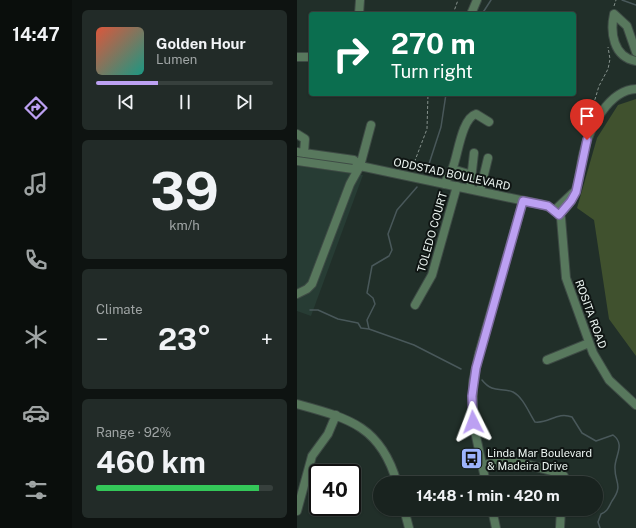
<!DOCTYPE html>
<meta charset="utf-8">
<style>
:root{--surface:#19231f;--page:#222b28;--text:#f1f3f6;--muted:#9fa4a4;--line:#37403d;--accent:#bca0f2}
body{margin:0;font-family:"Public Sans",sans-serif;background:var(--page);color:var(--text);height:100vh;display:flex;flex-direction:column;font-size:15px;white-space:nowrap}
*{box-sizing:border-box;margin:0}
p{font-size:13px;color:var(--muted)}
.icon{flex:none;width:22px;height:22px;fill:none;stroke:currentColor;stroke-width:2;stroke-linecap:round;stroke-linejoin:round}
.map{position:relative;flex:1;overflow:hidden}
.panel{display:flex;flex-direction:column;gap:10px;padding:10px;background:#0e1311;width:225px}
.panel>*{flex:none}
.banner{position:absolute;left:12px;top:12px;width:267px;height:84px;border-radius:4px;box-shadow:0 1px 3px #0004,0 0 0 1px var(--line);background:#0b6e4f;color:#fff;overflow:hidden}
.speed{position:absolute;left:12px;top:464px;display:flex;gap:8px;font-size:20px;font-weight:700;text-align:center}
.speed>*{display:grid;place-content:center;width:52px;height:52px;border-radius:50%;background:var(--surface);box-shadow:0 1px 3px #0004,0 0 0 1px var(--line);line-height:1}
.speed .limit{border:2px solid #111;border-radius:6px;background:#fff;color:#111}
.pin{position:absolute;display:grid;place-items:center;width:34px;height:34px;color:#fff;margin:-41px -17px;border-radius:50% 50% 50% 0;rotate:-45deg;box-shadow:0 0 4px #0007}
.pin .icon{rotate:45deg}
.me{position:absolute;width:44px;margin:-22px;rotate:357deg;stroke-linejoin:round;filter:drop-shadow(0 0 3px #0008)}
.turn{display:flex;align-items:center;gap:14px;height:84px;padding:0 16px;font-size:18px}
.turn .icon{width:52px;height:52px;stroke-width:2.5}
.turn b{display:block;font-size:28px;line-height:34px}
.big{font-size:30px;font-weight:700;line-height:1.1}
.panel .widget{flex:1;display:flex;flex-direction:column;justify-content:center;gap:6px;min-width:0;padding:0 14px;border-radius:6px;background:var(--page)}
.panel .dial{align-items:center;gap:0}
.dial b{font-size:52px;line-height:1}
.song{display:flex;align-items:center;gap:12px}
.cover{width:48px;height:48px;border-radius:6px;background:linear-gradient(135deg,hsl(10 70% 55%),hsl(170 70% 35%))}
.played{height:4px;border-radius:2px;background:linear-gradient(90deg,var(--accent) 35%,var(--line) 35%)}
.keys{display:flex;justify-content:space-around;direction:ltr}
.heat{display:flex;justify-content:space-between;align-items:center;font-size:22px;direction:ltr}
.charge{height:6px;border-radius:3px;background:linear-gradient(90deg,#34c759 92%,var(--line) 0)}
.trip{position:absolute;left:76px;top:476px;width:230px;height:40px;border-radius:20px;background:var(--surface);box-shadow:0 1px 3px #0004,0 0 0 1px var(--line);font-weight:700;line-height:40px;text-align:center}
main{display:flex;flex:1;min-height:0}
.menu{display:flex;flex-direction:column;width:72px;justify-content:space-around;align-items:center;background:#0a0e0c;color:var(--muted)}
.menu .icon{width:28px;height:28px}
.menu .selected{color:var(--accent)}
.menu b{font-size:18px;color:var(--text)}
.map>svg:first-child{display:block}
.built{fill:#273c34}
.green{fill:#40512e}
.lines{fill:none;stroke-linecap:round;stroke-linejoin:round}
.stream{stroke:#49585a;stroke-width:1.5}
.minor-casing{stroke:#3e4b45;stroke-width:10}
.path{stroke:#85918c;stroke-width:1;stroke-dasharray:3 2;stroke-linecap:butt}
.minor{stroke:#58785d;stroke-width:8}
.route-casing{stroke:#7a689d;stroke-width:10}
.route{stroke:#bca0f2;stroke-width:7}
.labels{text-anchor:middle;stroke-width:4;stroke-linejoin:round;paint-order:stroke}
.street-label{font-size:11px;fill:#edf6f2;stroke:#0f1513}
.poi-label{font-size:11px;fill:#edf6f2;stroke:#0f1513;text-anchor:start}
</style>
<main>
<nav class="menu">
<b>14:47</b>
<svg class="icon selected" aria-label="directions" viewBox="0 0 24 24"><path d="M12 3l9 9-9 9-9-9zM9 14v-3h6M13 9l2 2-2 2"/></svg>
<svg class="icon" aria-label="music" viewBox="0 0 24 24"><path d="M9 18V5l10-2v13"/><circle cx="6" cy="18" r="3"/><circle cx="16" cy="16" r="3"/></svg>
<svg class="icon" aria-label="phone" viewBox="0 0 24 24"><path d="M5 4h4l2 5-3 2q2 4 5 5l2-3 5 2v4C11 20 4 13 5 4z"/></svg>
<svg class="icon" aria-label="climate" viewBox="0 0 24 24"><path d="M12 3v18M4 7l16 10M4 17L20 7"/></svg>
<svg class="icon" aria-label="car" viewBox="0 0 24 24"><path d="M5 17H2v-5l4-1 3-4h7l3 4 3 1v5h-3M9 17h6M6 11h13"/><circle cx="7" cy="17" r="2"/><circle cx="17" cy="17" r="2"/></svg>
<svg class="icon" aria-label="filters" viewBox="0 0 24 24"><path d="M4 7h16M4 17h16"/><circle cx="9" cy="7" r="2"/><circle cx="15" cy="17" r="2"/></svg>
</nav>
<section class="panel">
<div class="widget">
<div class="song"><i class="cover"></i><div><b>Golden Hour</b><p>Lumen</p></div></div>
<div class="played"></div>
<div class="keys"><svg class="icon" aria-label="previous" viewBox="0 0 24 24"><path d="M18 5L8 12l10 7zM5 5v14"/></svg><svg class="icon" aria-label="pause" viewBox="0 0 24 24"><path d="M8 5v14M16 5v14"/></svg><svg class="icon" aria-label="next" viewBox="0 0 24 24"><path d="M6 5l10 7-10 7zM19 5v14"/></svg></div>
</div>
<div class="widget dial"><b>39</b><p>km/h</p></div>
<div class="widget"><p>Climate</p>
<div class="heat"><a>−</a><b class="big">23°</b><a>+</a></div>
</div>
<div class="widget"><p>Range · 92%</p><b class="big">460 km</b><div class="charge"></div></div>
</section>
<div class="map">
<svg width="339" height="528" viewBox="0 0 339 528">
<rect width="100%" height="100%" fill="#212f29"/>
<path class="built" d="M0,166L66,175L14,316L0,311Z"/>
<path class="green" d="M339,99V356L312,319L297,220L280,208L300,138L321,105Z"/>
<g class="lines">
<path class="stream" d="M325,0L339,5
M185,14L194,0
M130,170L144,127L149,94
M120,187L100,210L91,234L95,250L92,256L75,266L70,293L76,298L78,304L70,320L72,329L117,345L164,369
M13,310H21L41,319L61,323L64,328L72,329
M185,380C196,394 204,387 216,392C226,397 232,413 238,422C252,424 260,411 275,417L285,433L299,441L316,435C328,444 319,454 318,466C317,483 327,484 315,501C311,508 311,511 304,514L301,522L303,528"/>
<defs>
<path id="minor" d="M62,14L63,0
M174,14L180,0
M339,52L330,26L317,14C313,32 316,57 339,61
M0,57H14
M0,134L8,139L7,153
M0,152L57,160L63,166L247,205L258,210L264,218L269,278L296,353L312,380L339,405
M0,161L56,169L63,166
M155,169L175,175
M147,184C150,178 154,173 156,167C161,154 165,118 179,114L192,122
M173,189L177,153
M183,191L191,158
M258,210L276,193
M262,215C268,209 274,203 277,195C283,182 283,165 287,151C293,127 312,90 339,89
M0,294L10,289L15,284L53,184L63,166L74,125
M118,305L135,275L160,186
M250,360L292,343
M0,404C51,418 84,426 100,483
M185,465C217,458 232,465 262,473L267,476L269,483
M189,483L176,422V382L182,354L226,201
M107,509L112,528
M195,509L199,528
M0,511L15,456L31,434L39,415
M263,528L264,509"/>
</defs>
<use href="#minor" class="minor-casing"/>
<path class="path" d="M317,6L319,0
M156,14L161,0
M292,119L302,86L311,69L313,59L311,47
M114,171L130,129L131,94"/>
<use href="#minor" class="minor"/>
</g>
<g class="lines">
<defs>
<path id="route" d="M176,422L175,396L179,368L226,201L251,206L262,215L274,201L279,192L290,140"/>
</defs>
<use href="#route" class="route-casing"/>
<use href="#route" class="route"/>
</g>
<defs>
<symbol id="bus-square" viewBox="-11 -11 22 22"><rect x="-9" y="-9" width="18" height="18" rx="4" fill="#9db4fd" stroke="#0f1513"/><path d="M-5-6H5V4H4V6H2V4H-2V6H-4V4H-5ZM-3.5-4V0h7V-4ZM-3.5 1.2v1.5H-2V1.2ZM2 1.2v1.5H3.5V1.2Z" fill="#111"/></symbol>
</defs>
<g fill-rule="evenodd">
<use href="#bus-square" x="162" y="446" width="25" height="25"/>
</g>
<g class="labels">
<g class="street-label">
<text transform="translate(155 174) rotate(12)" y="4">ODDSTAD BOULEVARD</text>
<text transform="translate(135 232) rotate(-74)" y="4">TOLEDO COURT</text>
<text transform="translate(294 314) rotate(70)" y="4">ROSITA ROAD</text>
</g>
<g class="poi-label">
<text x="190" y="457">Linda Mar Boulevard<tspan x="190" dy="13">&amp; Madeira Drive</tspan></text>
</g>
</g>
</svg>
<div class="speed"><div class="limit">40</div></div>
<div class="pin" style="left:290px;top:140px;background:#d93025"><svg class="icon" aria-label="arrive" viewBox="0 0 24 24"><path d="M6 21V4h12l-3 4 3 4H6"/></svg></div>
<svg class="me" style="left:176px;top:422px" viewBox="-20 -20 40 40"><path d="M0-17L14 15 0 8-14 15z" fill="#bca0f2" stroke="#fff" stroke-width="4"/></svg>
<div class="trip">14:48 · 1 min · 420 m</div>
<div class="banner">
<div class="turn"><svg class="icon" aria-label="right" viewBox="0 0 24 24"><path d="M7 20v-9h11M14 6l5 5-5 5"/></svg><div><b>270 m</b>Turn right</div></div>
</div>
</div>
</main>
